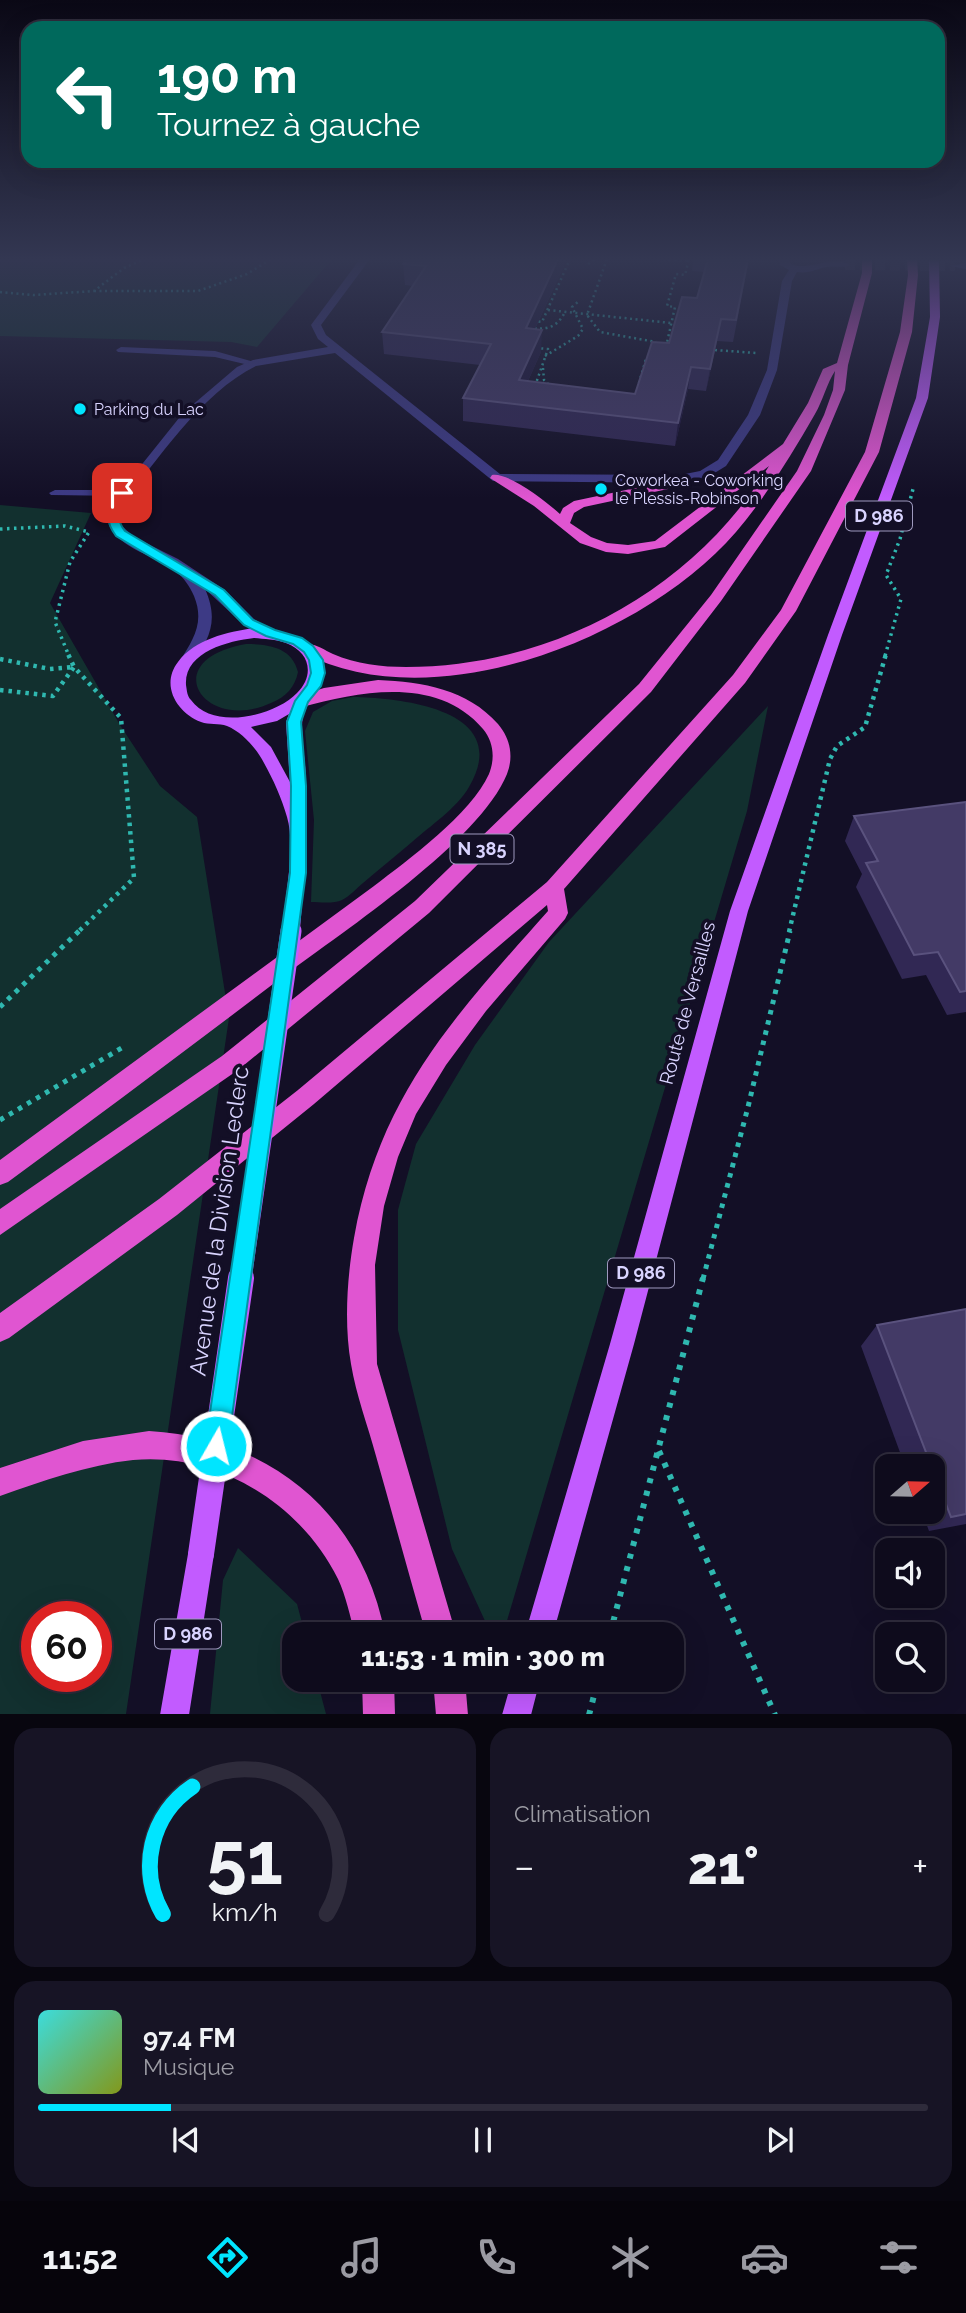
<!DOCTYPE html>
<html lang="fr">
<meta charset="utf-8">
<style>
:root{--surface:#0e0b1c;--page:#171425;--text:#f1f3f6;--muted:#9b9ba3;--line:#2e2b3b;--accent:#00e5ff}
body{margin:0;font-family:Raleway,sans-serif;background:var(--page);color:var(--text);height:100vh;display:flex;flex-direction:column;font-size:26px;white-space:nowrap}
*{box-sizing:border-box;margin:0}
p{font-size:23px;color:var(--muted)}
.icon{flex:none;width:38px;height:38px;fill:none;stroke:currentColor;stroke-width:2;stroke-linecap:round;stroke-linejoin:round}
.map{position:relative;height:1714px;overflow:hidden}
.drawer{display:flex;flex-direction:column;gap:14px;padding:14px;background:#08060f;flex:1}
.drawer>*{flex:none}
.hud{position:absolute;left:21px;top:21px;width:924px;height:147px;border-radius:21px;box-shadow:0 7px 28px #0002,0 0 0 2px var(--line);background:#00695c;color:#fff;overflow:hidden}
.needle{width:46px;rotate:70deg}
.tools{position:absolute;left:875px;top:1454px;display:grid;gap:14px}
.tools a{display:grid;place-items:center;width:70px;height:70px;border-radius:14px;background:var(--surface);box-shadow:0 7px 28px #0002,0 0 0 2px var(--line);font-size:35px}
.speed{position:absolute;left:21px;top:1601px;display:flex;gap:14px;font-size:35px;font-weight:700;text-align:center}
.speed>*{display:grid;place-content:center;width:91px;height:91px;border-radius:50%;background:var(--surface);box-shadow:0 7px 28px #0002,0 0 0 2px var(--line);line-height:1}
.speed .limit{border:10px solid #d22;background:#fff;color:#111}
.pin{position:absolute;display:grid;place-items:center;width:60px;height:60px;color:#fff;margin:-30px;border-radius:14px;box-shadow:0 4px 10px #0006}
.me{position:absolute;width:77px;margin:-38px;rotate:8deg;stroke-linejoin:round;filter:drop-shadow(0 0 5px #0008)}
.turn{display:flex;align-items:center;gap:24px;height:147px;padding:0 21px;font-size:32px}
.turn .icon{width:91px;height:91px;stroke-width:2.5}
.turn b{display:block;font-size:49px;line-height:60px}
.big{font-size:52px;font-weight:800;line-height:1.1}
.drawer .widget{flex:1;display:flex;flex-direction:column;justify-content:center;gap:10px;min-width:0;padding:0 24px;border-radius:21px;background:var(--page)}
.drawer .dial{align-items:center;gap:0}
.dial svg{height:182px;overflow:visible;fill:none;stroke:var(--line);stroke-width:7;stroke-linecap:round;text-anchor:middle}
.dial text{fill:var(--text);stroke:none}
.song{display:flex;align-items:center;gap:21px}
.cover{width:84px;height:84px;border-radius:10px;background:linear-gradient(135deg,hsl(180 70% 55%),hsl(70 70% 35%))}
.played{height:7px;border-radius:4px;background:linear-gradient(90deg,var(--accent) 15%,var(--line) 15%)}
.keys{display:flex;justify-content:space-around;direction:ltr}
.heat{display:flex;justify-content:space-between;align-items:center;font-size:38px;direction:ltr}
.drawer .tiles{flex:1;display:grid;gap:14px;grid-template-columns:1fr 1fr}
.widget:last-child{grid-column:span 2}
.trip{position:absolute;left:282px;top:1622px;width:402px;height:70px;border-radius:21px;background:var(--surface);box-shadow:0 7px 28px #0002,0 0 0 2px var(--line);font-weight:800;line-height:70px;text-align:center}
.menu{display:flex;height:112px;justify-content:space-around;align-items:center;background:#06040b;color:var(--muted)}
.menu .icon{width:49px;height:49px}
.menu .selected{color:var(--accent)}
.menu b{font-size:32px;color:var(--text)}
.map>svg:first-child{display:block}
.green{fill:#12302f;fill-rule:evenodd}
.lines{fill:none;stroke-linecap:round;stroke-linejoin:round}
.minor-tunnel{stroke:#312d47;stroke-width:10;stroke-dasharray:10 5;stroke-linecap:butt}
.path-far4{stroke:#2fb8b0;stroke-width:2.5;stroke-dasharray:2 3.5;stroke-linecap:butt}
.path-far3{stroke:#2fb8b0;stroke-width:3.5;stroke-dasharray:2.5 4.5;stroke-linecap:butt}
.path-far2{stroke:#2fb8b0;stroke-width:4.5;stroke-dasharray:3.5 5;stroke-linecap:butt}
.path-far1{stroke:#2fb8b0;stroke-width:5;stroke-dasharray:4.5 6;stroke-linecap:butt}
.path{stroke:#2fb8b0;stroke-width:6;stroke-dasharray:5 8;stroke-linecap:butt}
.service{fill:#3d3a85;fill-rule:evenodd}
.minor{fill:#3d3a85;fill-rule:evenodd}
.primary{fill:#c25bff;fill-rule:evenodd}
.trunk{fill:#e055d1;fill-rule:evenodd}
.primary-bridge-far2{stroke:#c25bff;stroke-width:17}
.primary-bridge-far1{stroke:#c25bff;stroke-width:21}
.primary-bridge{stroke:#c25bff;stroke-width:26}
.wall{fill:#312854}
.shaded-wall{fill:#1d163a}
.building{fill:#433a66;stroke:#5a527e;stroke-width:2}
.route{fill:#00e5ff;stroke:#0095a6;stroke-width:2}
.poi-dot{fill:#00e5ff;stroke:#130f26;stroke-width:2.5}
.labels{text-anchor:middle;stroke-width:7;stroke-linejoin:round;paint-order:stroke}
.far-poi-label{font-size:16px;fill:#d9d4ff;stroke:#130f26;text-anchor:start}
.shield{fill:#130f26;stroke:#9e99be;stroke-width:2}
.shield-label{font-size:18px;font-weight:bold;fill:#d9d4ff}
.street-label{font-size:19px;fill:#d9d4ff;stroke:#130f26}
.near-street-label{font-size:23px;fill:#d9d4ff;stroke:#130f26}
</style>
<div class="map">
<svg width="966" height="1715" viewBox="0 0 966 1715">
<rect width="100%" height="100%" fill="#130f26"/>
<path class="green" d="M0,259H332L257,347L231,342L0,336Z
M0,505L91,513L50,603L120,725L160,786L197,817L229,1018L126,1714H0ZM37,1617H96V1676H37Z
M246,644C268,644 292,647 298,672C295,687 286,697 271,703C204,734 155,660 246,644Z
M353,697C403,698 514,710 469,787C457,808 430,826 412,842C396,856 379,869 363,883C357,888 349,897 342,900C334,904 319,902 311,902L314,820L305,731L313,712L332,701Z
M768,706L747,811L503,1634H491L452,1549L398,1330V1210L416,1144L475,1045L549,942Z
M238,1548L297,1604L305,1634H294V1680H317L326,1714H210L223,1580Z"/>
<g class="lines">
<path class="minor-tunnel" d="M845,265L955,266"/>
<path class="path-far4" d="M607,259L587,315L600,332L656,342
M658,259L688,261
M588,264L595,259
M94,291H198L247,274L271,259
M0,292L33,295L94,291L124,268L144,259
M548,310L671,323
M533,321L542,322L570,259
M529,328C546,330 557,328 565,312
M666,347L675,307L667,306L676,274L685,275L689,259
M715,350L756,353
M545,356L578,336L583,329L572,307L579,301
M543,368L544,380L551,387
M639,383L646,359H651
M535,386L548,349L536,348"/>
<path class="path-far3" d="M0,529L65,526L89,532L70,562L55,622L69,656
M885,656L901,599L886,575L900,539L913,489"/>
<path class="path-far2" d="M0,659L50,669L74,667L68,654
M0,690L53,696L74,667L121,718L134,878L78,932
M789,932L830,759L837,746L865,727L886,654"/>
<path class="path-far1" d="M0,1007L79,931
M0,1120L125,1046
M703,1279L748,1107L790,931"/>
<path class="path" d="M659,1451L775,1715
M610,1634L703,1278
M589,1715L598,1680"/>
<path class="service" d="M121,347L215,351L258,363L253,366L215,357L118,352L116,350Z
M55,490H123L129,493L123,496L51,495L49,493Z"/>
<path class="minor" d="M360,259H370L321,325L326,335L500,474L680,475L700,471L718,460L748,415L767,370L782,281L789,270L780,265L779,259H789L791,264C811,272 830,254 850,265C842,269 835,265 826,267C816,269 809,274 797,272L792,281L777,370L760,415L726,466L708,477L680,483L493,481L335,353L256,366C201,393 157,461 119,508L121,525L134,537L178,559L225,590L254,619L277,633L270,638L244,625L205,589C219,620 210,639 191,665H181L179,662C193,640 205,623 194,596C176,553 135,562 111,529C107,524 107,515 107,508L183,413L237,367L253,360L328,347L318,339L311,325Z
M966,263V269L950,266Z"/>
<path class="primary" d="M929,259H939L940,317L928,398L842,635L748,911L634,1344L553,1634H525L610,1344L730,911L828,635L916,398L930,317Z
M254,628C274,632 306,633 318,652C335,680 303,698 302,725C302,745 306,765 306,784C308,833 304,881 300,929L298,934L291,936L284,934L282,929C285,897 296,847 287,817C282,799 273,779 264,763C257,749 242,732 227,726C219,723 209,725 201,722C177,713 160,685 178,662C195,639 227,632 254,628ZM254,638C264,639 276,639 286,643C310,652 315,675 297,693C275,716 213,731 191,700C187,696 187,691 186,685C184,652 228,641 254,638ZM289,714L286,722L290,782L271,747L251,727L277,721Z
M201,1541L211,1544L214,1554L189,1715H160L188,1554L191,1544Z
M512,1680H540L531,1715H502Z"/>
<path class="trunk" d="M862,259H872V273L848,365L845,390L811,471L721,601L651,692L429,913L354,975L238,1070L0,1235V1209L222,1056L415,901L639,684L711,595L797,471L824,415L833,390L835,371C827,383 823,400 815,414C792,454 766,497 736,532C644,638 435,721 303,653L301,649L303,645C315,642 323,650 333,654C356,664 382,667 406,667C552,667 694,590 769,466L665,547L628,554L606,552L580,543L534,506L490,478L492,475C509,472 547,502 560,514L563,508L574,501L659,483L680,475L685,476V482L668,489L584,507L574,513L570,523L591,537L607,543L628,545L655,541L783,444L808,403L823,369L837,363L862,273Z
M907,259H917L918,275L912,332L879,452L796,611L745,683L564,889L568,913L565,919L486,1011L446,1065L416,1114L398,1157L384,1206L375,1265L377,1364L456,1634H426C409,1575 393,1516 376,1456C368,1426 356,1395 351,1364C344,1324 347,1278 354,1238C380,1094 455,1016 548,911L547,905L314,1104L177,1215L9,1338L0,1342V1313L159,1199L298,1090L547,882L733,675L781,610L865,452L900,332L908,275Z
M378,680C423,682 467,689 498,724C510,738 514,756 507,774C480,841 344,931 285,975C193,1045 101,1114 8,1182L0,1185V1160L374,886C408,860 471,814 489,774C495,759 494,742 483,729C438,676 361,691 302,707L294,701L296,697L324,688Z
M149,1431C271,1438 362,1514 385,1634H355C350,1616 346,1596 338,1579C301,1504 218,1452 133,1460C87,1465 43,1481 0,1496V1468L83,1441Z
M362,1680H394L395,1715H363Z
M433,1680H465L468,1715H436Z"/>
<path class="primary-bridge-far2" d="M291,932V929"/>
<path class="primary-bridge-far1" d="M241,1279L291,931"/>
<path class="primary-bridge" d="M201,1554L241,1278"/>
</g>
<path class="wall" d="M407,259H567L535,329L541,352L528,381L635,394L697,298L704,272L692,271L693,259H749L733,342L717,341L706,391L688,389L675,446L463,421V398L480,365L384,354L382,332L413,286L405,285L403,264Z
M966,802V1012L947,1015L926,975L902,979L856,887L862,874L845,841L854,816Z
M966,1309V1524L929,1531L922,1512H933V1466H905L861,1346L877,1325Z"/>
<path class="shaded-wall" d="M558,259H567L525,350L526,328Z
M721,319L717,341L706,391L710,369Z
M542,330L541,352L518,403L519,380Z
M691,367L688,389L675,446L678,423Z"/>
<path class="building" d="M407,259H558L526,328L542,330L519,380L635,394L652,342L669,343L682,297L697,298L708,259H748L736,320L721,319L710,369L691,367L678,423L463,398L491,344L382,332L426,266L403,264Z
M966,802V991L960,992L938,952L914,955L866,863L878,861L854,816Z
M966,1309V1514L951,1517L877,1325Z"/>
<linearGradient id="sky" x2="0" y2="1"><stop stop-color="#0a0815"/><stop offset="0.52" stop-color="#333752"/><stop offset="1" stop-color="#333752" stop-opacity="0"/></linearGradient>
<rect width="966" height="499" fill="url(#sky)"/>
<path class="route" d="M118,491L128,493C121,505 114,518 125,531L224,590L253,620L275,630L302,638L313,646L323,660L325,673L321,686L308,702L301,722L306,786V873L228,1446L225,1454L216,1457L208,1454L205,1446L290,873L291,786L287,722L295,701L307,685L311,673L309,660L304,652L293,644L266,636L244,625L215,595L116,536C103,519 108,507 118,491Z"/>
<g class="poi-dot">
<circle cx="80" cy="409" r="7"/>
<circle cx="601" cy="489" r="7"/>
</g>
<g class="labels">
<g class="far-poi-label">
<text x="94" y="415">Parking du Lac</text>
<text x="615" y="486">Coworkea - Coworking<tspan x="615" dy="18">le Plessis-Robinson</tspan></text>
</g>
<g class="shield">
<rect x="846" y="501.5" width="66" height="29" rx="5"/>
<rect x="450.5" y="834.5" width="63" height="29" rx="5"/>
<rect x="608" y="1258.5" width="66" height="29" rx="5"/>
<rect x="155" y="1619.5" width="66" height="29" rx="5"/>
</g>
<g class="shield-label">
<text x="879" y="522">D 986</text>
<text x="482" y="855">N 385</text>
<text x="641" y="1279">D 986</text>
<text x="188" y="1640">D 986</text>
</g>
<g class="street-label">
<text transform="translate(687 1003) rotate(-75)" y="7">Route de Versailles</text>
</g>
<g class="near-street-label">
<text transform="translate(219 1221) rotate(-82)" y="8">Avenue de la Division Leclerc</text>
</g>
</g>
</svg>
<div class="tools">
<a><svg class="needle" viewBox="-14 -14 28 28"><path d="M0-13l5 13h-10z" fill="#e53935"/><path d="M0 13l5-13h-10z" fill="#9b9ba3"/></svg></a>
<a><svg class="icon" aria-label="sound" viewBox="0 0 24 24"><path d="M4 9h4l5-4v14l-5-4H4zM17 9q2 3 0 6"/></svg></a>
<a><svg class="icon" aria-label="search" viewBox="0 0 24 24"><circle cx="10" cy="10" r="6"/><path d="M15 15l6 6"/></svg></a>
</div>
<div class="speed"><div class="limit">60</div></div>
<div class="pin" style="left:122px;top:493px;background:#d93025"><svg class="icon" aria-label="arrive" viewBox="0 0 24 24"><path d="M6 21V4h12l-3 4 3 4H6"/></svg></div>
<svg class="me" style="left:216px;top:1446px" viewBox="-20 -20 40 40"><circle r="17" fill="#00e5ff" stroke="#fff" stroke-width="3"/><path d="M0-11L8 9 0 5-8 9z" fill="#fff"/></svg>
<div class="trip">11:53 · 1 min · 300 m</div>
<div class="hud">
<div class="turn"><svg class="icon" aria-label="left" viewBox="0 0 24 24"><path d="M17 20v-9H6M10 6l-5 5 5 5"/></svg><div><b>190 m</b>Tournez à gauche</div></div>
</div>
</div>
<section class="drawer">
<div class="tiles">
<div class="widget dial"><svg viewBox="0 0 100 80">
<path d="M14 69A42 42 0 1 1 86 69"/>
<path d="M14 69A42 42 0 0 1 27 13" stroke="#00e5ff"/>
<text x="50" y="56" font-size="32" font-weight="700">51</text>
<text x="50" y="72" font-size="11">km/h</text>
</svg></div>
<div class="widget"><p>Climatisation</p>
<div class="heat"><a>−</a><b class="big">21°</b><a>+</a></div>
</div>
<div class="widget">
<div class="song"><i class="cover"></i><div><b>97.4 FM</b><p>Musique</p></div></div>
<div class="played"></div>
<div class="keys"><svg class="icon" aria-label="previous" viewBox="0 0 24 24"><path d="M18 5L8 12l10 7zM5 5v14"/></svg><svg class="icon" aria-label="pause" viewBox="0 0 24 24"><path d="M8 5v14M16 5v14"/></svg><svg class="icon" aria-label="next" viewBox="0 0 24 24"><path d="M6 5l10 7-10 7zM19 5v14"/></svg></div>
</div>
</div>
</section>
<nav class="menu">
<b>11:52</b>
<svg class="icon selected" aria-label="directions" viewBox="0 0 24 24"><path d="M12 3l9 9-9 9-9-9zM9 14v-3h6M13 9l2 2-2 2"/></svg>
<svg class="icon" aria-label="music" viewBox="0 0 24 24"><path d="M9 18V5l10-2v13"/><circle cx="6" cy="18" r="3"/><circle cx="16" cy="16" r="3"/></svg>
<svg class="icon" aria-label="phone" viewBox="0 0 24 24"><path d="M5 4h4l2 5-3 2q2 4 5 5l2-3 5 2v4C11 20 4 13 5 4z"/></svg>
<svg class="icon" aria-label="climate" viewBox="0 0 24 24"><path d="M12 3v18M4 7l16 10M4 17L20 7"/></svg>
<svg class="icon" aria-label="car" viewBox="0 0 24 24"><path d="M5 17H2v-5l4-1 3-4h7l3 4 3 1v5h-3M9 17h6M6 11h13"/><circle cx="7" cy="17" r="2"/><circle cx="17" cy="17" r="2"/></svg>
<svg class="icon" aria-label="filters" viewBox="0 0 24 24"><path d="M4 7h16M4 17h16"/><circle cx="9" cy="7" r="2"/><circle cx="15" cy="17" r="2"/></svg>
</nav>
